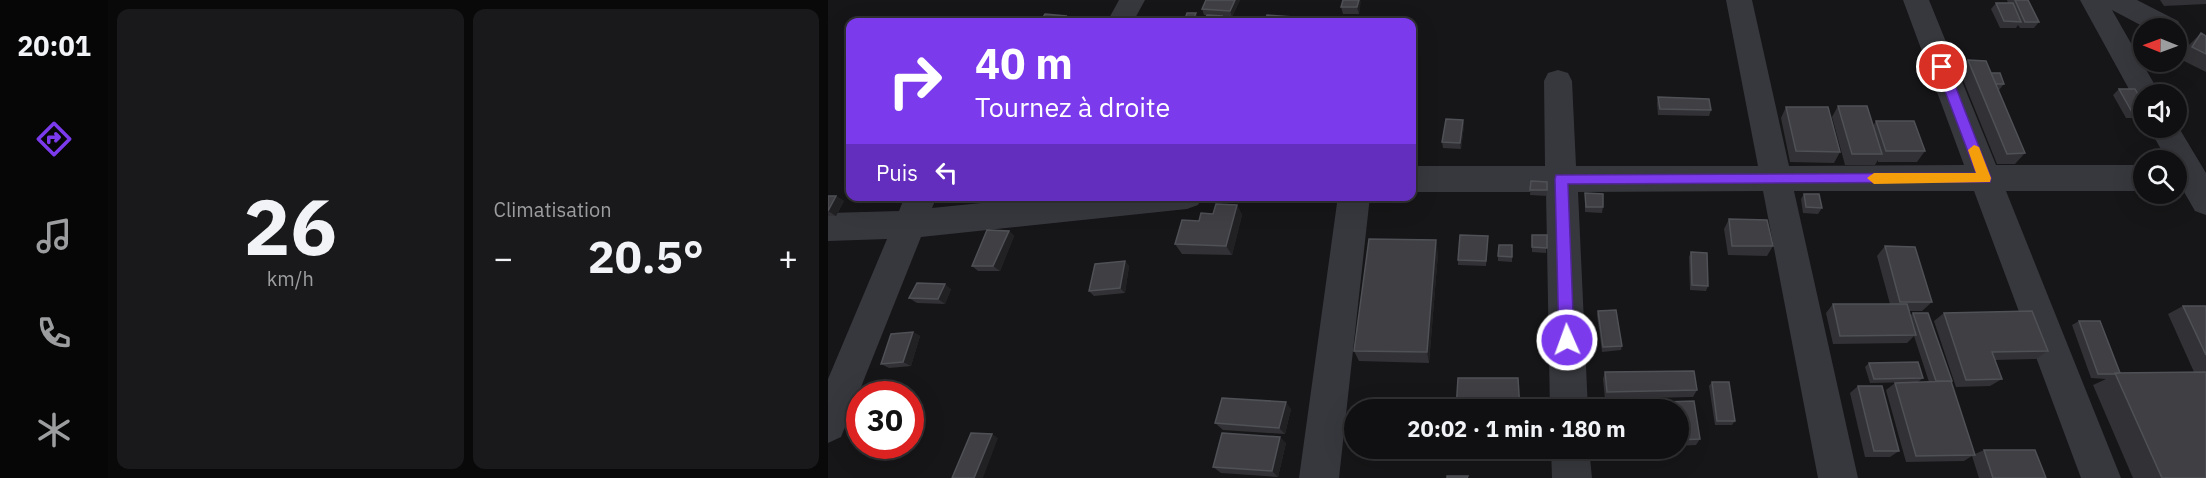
<!DOCTYPE html>
<html lang="fr">
<meta charset="utf-8">
<style>
:root{--surface:#101012;--page:#19191b;--text:#f1f3f6;--muted:#9c9d9f;--line:#303032;--accent:#7c3aed}
body{margin:0;font-family:"IBM Plex Sans",sans-serif;background:var(--page);color:var(--text);height:100vh;display:flex;flex-direction:column;font-size:22px;white-space:nowrap}
*{box-sizing:border-box;margin:0}
p{font-size:20px;color:var(--muted)}
.icon{flex:none;width:33px;height:33px;fill:none;stroke:currentColor;stroke-width:2;stroke-linecap:round;stroke-linejoin:round}
.map{position:relative;flex:1;overflow:hidden}
.details{display:flex;flex-direction:column;gap:9px;padding:9px;background:#09090a;width:720px}
.details>*{flex:none}
.top-card{position:absolute;left:18px;top:18px;width:570px;height:183px;border-radius:12px;box-shadow:0 6px 24px #0002,0 0 0 2px var(--line);background:#7c3aed;color:#fff;overflow:hidden}
.needle{width:39px;rotate:271deg}
.buttons{position:absolute;left:1305px;top:18px;display:grid;gap:12px}
.buttons a{display:grid;place-items:center;width:54px;height:54px;border-radius:50%;background:var(--surface);box-shadow:0 6px 24px #0002,0 0 0 2px var(--line);font-size:30px}
.speed{position:absolute;left:18px;top:381px;display:flex;gap:12px;font-size:30px;font-weight:700;text-align:center}
.speed>*{display:grid;place-content:center;width:78px;height:78px;border-radius:50%;background:var(--surface);box-shadow:0 6px 24px #0002,0 0 0 2px var(--line);line-height:1}
.speed .limit{border:9px solid #d22;background:#fff;color:#111}
.pin{position:absolute;display:grid;place-items:center;width:51px;height:51px;color:#fff;margin:-26px;border:3px solid #fff;border-radius:50%;box-shadow:0 2px 6px #0007}
.me{position:absolute;width:66px;margin:-33px;rotate:358deg;stroke-linejoin:round;filter:drop-shadow(0 0 4px #0008)}
.turn{display:flex;align-items:center;gap:21px;height:126px;padding:0 30px;font-size:27px}
.turn .icon{width:78px;height:78px;stroke-width:2.5}
.turn b{display:block;font-size:42px;line-height:51px}
.then{display:flex;align-items:center;height:57px;padding:0 30px;background:#0003;gap:12px;font-size:22px}
.big{font-size:45px;font-weight:800;line-height:1.1}
.details .card{flex:1;display:flex;flex-direction:column;justify-content:center;gap:9px;min-width:0;padding:0 21px;border-radius:12px;background:var(--page)}
.details .dial{align-items:center;gap:0}
.dial b{font-size:78px;line-height:1}
.heat{display:flex;justify-content:space-between;align-items:center;font-size:33px;direction:ltr}
.details .tiles{flex:1;display:grid;gap:9px;grid-template-columns:repeat(2,1fr)}
.trip{position:absolute;left:516px;top:399px;width:345px;height:60px;border-radius:30px;background:var(--surface);box-shadow:0 6px 24px #0002,0 0 0 2px var(--line);font-weight:800;line-height:60px;text-align:center}
main{display:flex;flex:1;min-height:0}
.tabs{display:flex;flex-direction:column;width:108px;justify-content:space-around;align-items:center;background:#060607;color:var(--muted)}
.tabs .icon{width:42px;height:42px}
.tabs .selected{color:var(--accent)}
.tabs b{font-size:27px;color:var(--text)}
.map>svg:first-child{display:block}
.lines{fill:none;stroke-linecap:round;stroke-linejoin:round}
.minor{fill:#37383d;fill-rule:evenodd}
.wall{fill:#323236}
.shaded-wall{fill:#212124}
.building{fill:#3f3f44;stroke:#4f5156;stroke-width:1.5}
.route{fill:#7c3aed;stroke:#51269a;stroke-width:1.5}
.slow{fill:#f59e0b}
</style>
<main>
<nav class="tabs">
<b>20:01</b>
<svg class="icon selected" aria-label="directions" viewBox="0 0 24 24"><path d="M12 3l9 9-9 9-9-9zM9 14v-3h6M13 9l2 2-2 2"/></svg>
<svg class="icon" aria-label="music" viewBox="0 0 24 24"><path d="M9 18V5l10-2v13"/><circle cx="6" cy="18" r="3"/><circle cx="16" cy="16" r="3"/></svg>
<svg class="icon" aria-label="phone" viewBox="0 0 24 24"><path d="M5 4h4l2 5-3 2q2 4 5 5l2-3 5 2v4C11 20 4 13 5 4z"/></svg>
<svg class="icon" aria-label="climate" viewBox="0 0 24 24"><path d="M12 3v18M4 7l16 10M4 17L20 7"/></svg>
</nav>
<section class="details">
<div class="tiles">
<div class="card dial"><b>26</b><p>km/h</p></div>
<div class="card"><p>Climatisation</p>
<div class="heat"><a>−</a><b class="big">20.5°</b><a>+</a></div>
</div>
</div>
</section>
<div class="map">
<svg width="1378" height="478" viewBox="0 0 1378 478">
<rect width="100%" height="100%" fill="#161618"/>
<g class="lines">
<path class="minor" d="M291,0H317L305,22H279Z
M898,0H924L961,166L1136,165L1075,0H1101L1168,165H1316V191H1178L1293,478H1253L1146,191H966L1030,478H990L935,191L750,192L760,410H722L718,192H584V166H717L716,81L720,73L730,70L740,73L744,81L748,166H930Z
M1252,0H1309L1350,21L1354,28L1348,35V28H1318L1284,10L1332,94H1316V104L1308,102Z
M1348,123L1378,173V215L1367,211L1348,178V160H1339L1321,128H1348Z
M77,196H109L104,208L221,196H375L370,205L359,209L93,237L13,437L0,443V379L59,239L0,241V213L71,211Z
M510,196H542L511,478H471Z
M723,448H761L764,478H724Z"/>
</g>
<path class="wall" d="M378,0H412L404,17L394,16L396,22H375L379,15H376L374,9Z
M515,0H532L531,14H515L513,7Z
M1179,0H1200L1211,22L1206,28H1192L1190,25L1188,28H1172L1163,9L1168,3H1180Z
M1332,0H1378V4L1336,6Z
M1373,33L1378,36V72L1352,59L1361,45Z
M1140,60L1163,73L1176,84L1171,90H1170L1197,153L1187,164H1169L1132,72Z
M1291,89L1316,105V116L1313,118H1298L1285,95Z
M830,97L883,110L881,116L830,115L829,103Z
M1010,106L1045,126L1048,121L1097,151L1089,162H1050V160L1047,165H1017L1004,117Z
M958,107L1012,152L1006,163L962,162L953,118Z
M635,120L636,126L633,149L615,148L614,142Z
M703,181L719,182V196L702,195Z
M757,193L775,207L774,213L757,212Z
M976,194L994,208L990,214L975,213L973,199Z
M0,196H8L16,201L8,216H0Z
M409,205L414,215L404,255L354,254L347,244L371,221Z
M901,219L945,246L939,256L900,255L896,229Z
M181,231L186,236L172,271H150L144,266Z
M704,235H719L718,253L704,252Z
M660,241L658,266L630,265V260Z
M684,245V262L670,261V256Z
M1057,246L1104,302L1094,311H1081L1082,316L1085,313L1124,381L1123,382L1147,454L1156,450L1218,478H1151L1144,456L1136,461L1078,462L1058,390L1067,383L1101,382L1086,336L1079,343L1005,344L998,313L1005,304H1062L1049,256Z
M863,252L880,286L878,291L862,290L861,257Z
M610,253L601,363L531,361L526,351Z
M297,261L301,266L297,293L266,296L261,291Z
M123,289L117,304L89,303L81,298Z
M1355,306H1378V478H1305L1265,385L1278,379L1263,378L1244,325L1251,321L1292,373L1366,372L1340,314Z
M770,311L794,346L793,350L774,352L769,315Z
M1116,313L1220,351L1208,359L1167,360L1174,379L1162,386L1128,387L1106,321Z
M85,332L92,336L83,366L61,368L53,364Z
M1041,363L1095,378L1090,382L1042,383L1037,367Z
M777,372L869,390L865,397L777,399L775,379Z
M884,382L907,421L904,425H887L881,386Z
M1030,386L1071,451L1062,457H1037L1022,393Z
M866,401L872,439L868,445L850,446V410H804L807,403Z
M463,409L457,434L395,430L387,423Z
M458,443L450,477L393,473L385,467Z
M774,448H802V453L801,456L775,457Z"/>
<path class="shaded-wall" d="M407,0H412L404,17L402,11Z
M531,0H532L533,2L531,14L529,7Z
M368,13L371,19L370,22H364Z
M238,16L242,22H234Z
M394,16L396,22H391Z
M635,120L636,126L633,149L632,143Z
M8,196L16,201L8,216L0,211Z
M409,205L414,215L404,255L398,246Z
M181,231L186,236L172,271L165,266Z
M608,240L610,253L601,363L599,352Z
M297,261L301,266L297,293L292,288Z
M117,284L123,289L117,304L110,299Z
M85,332L92,336L83,366L75,362Z
M458,402L463,409L457,434L451,428Z
M164,434L170,438L155,478H146Z
M452,437L458,443L450,477L444,471Z"/>
<path class="building" d="M378,0H407L402,11L374,9Z
M515,0H531L529,7H513Z
M1187,0H1200L1211,22H1197Z
M1168,3H1185L1193,22L1176,21Z
M359,13H368L364,22H356Z
M217,14L238,16L234,22H212Z
M379,15L394,16L391,22H375Z
M439,15L465,17L463,22H436Z
M1373,33L1378,36V54L1364,47Z
M1140,60L1158,61L1197,153L1179,154Z
M1163,73H1172L1176,84H1168Z
M1291,89H1307L1316,105V112H1304Z
M830,97L881,99L883,110L832,109Z
M1010,106H1039L1054,154H1024Z
M958,107H1000L1012,152L968,151Z
M618,119L635,120L632,143L614,142Z
M1048,121H1086L1097,151H1058Z
M703,181L719,182V190H702Z
M757,193L775,194V207H758Z
M976,194H991L994,208L978,207Z
M0,196H8L0,211Z
M388,204L409,205L398,246L347,244L354,220L371,221L373,213L385,214Z
M901,219L939,220L945,246H904Z
M159,230L181,231L165,266H144Z
M632,235L660,236L658,261L630,260Z
M704,235H719V248L704,247Z
M541,239L608,240L599,352L526,351Z
M671,245H684V257L670,256Z
M1057,246L1087,247L1104,302H1072Z
M863,252L879,253L880,286L864,285Z
M297,261L292,288L261,291L267,264Z
M89,283L117,284L110,299L81,298Z
M1005,304H1079L1088,335L1012,336Z
M1355,306H1378V355Z
M788,310L794,346L775,347L770,311Z
M1204,311L1220,351L1164,352L1174,379L1138,380L1116,313Z
M1085,313H1100L1124,381H1108Z
M1251,321H1272L1292,373L1285,374H1270Z
M85,332L75,362L53,364L63,334Z
M1090,362L1095,378L1046,379L1041,363Z
M866,371L869,390L779,392L777,372Z
M1378,372V478H1334L1287,373Z
M630,378H690L692,410H628Z
M1123,381L1147,455L1088,456L1067,383Z
M884,382H901L907,421H889Z
M1030,386H1054L1071,451H1046Z
M394,398L458,402L451,428L387,423Z
M866,401L872,439L850,440V410H807V403Z
M143,433L164,434L146,478H124Z
M394,433L452,437L444,471L385,467Z
M776,448H802V453L776,454Z
M1156,450H1207L1218,478H1165Z
M619,476H640L639,478H619Z"/>
<path class="route" d="M1114,62L1120,67L1163,178L1162,182L740,184L746,340L744,345L739,347L734,345L731,340L727,179L728,175L1148,173L1108,67Z"/>
<path class="slow" d="M1146,145L1151,147L1163,178L1162,182L1046,184L1039,178L1046,173H1148L1140,150Z"/>
</svg>
<div class="buttons">
<a><svg class="needle" viewBox="-14 -14 28 28"><path d="M0-13l5 13h-10z" fill="#e53935"/><path d="M0 13l5-13h-10z" fill="#9c9d9f"/></svg></a>
<a><svg class="icon" aria-label="sound" viewBox="0 0 24 24"><path d="M4 9h4l5-4v14l-5-4H4zM17 9q2 3 0 6"/></svg></a>
<a><svg class="icon" aria-label="search" viewBox="0 0 24 24"><circle cx="10" cy="10" r="6"/><path d="M15 15l6 6"/></svg></a>
</div>
<div class="speed"><div class="limit">30</div></div>
<div class="pin" style="left:1114px;top:67px;background:#d93025"><svg class="icon" aria-label="arrive" viewBox="0 0 24 24"><path d="M6 21V4h12l-3 4 3 4H6"/></svg></div>
<svg class="me" style="left:739px;top:340px" viewBox="-20 -20 40 40"><circle r="17" fill="#7c3aed" stroke="#fff" stroke-width="3"/><path d="M0-11L8 9 0 5-8 9z" fill="#fff"/></svg>
<div class="trip">20:02 · 1 min · 180 m</div>
<div class="top-card">
<div class="turn"><svg class="icon" aria-label="right" viewBox="0 0 24 24"><path d="M7 20v-9h11M14 6l5 5-5 5"/></svg><div><b>40 m</b>Tournez à droite</div></div>
<div class="then">Puis<svg class="icon" aria-label="left" viewBox="0 0 24 24"><path d="M17 20v-9H6M10 6l-5 5 5 5"/></svg></div>
</div>
</div>
</main>
